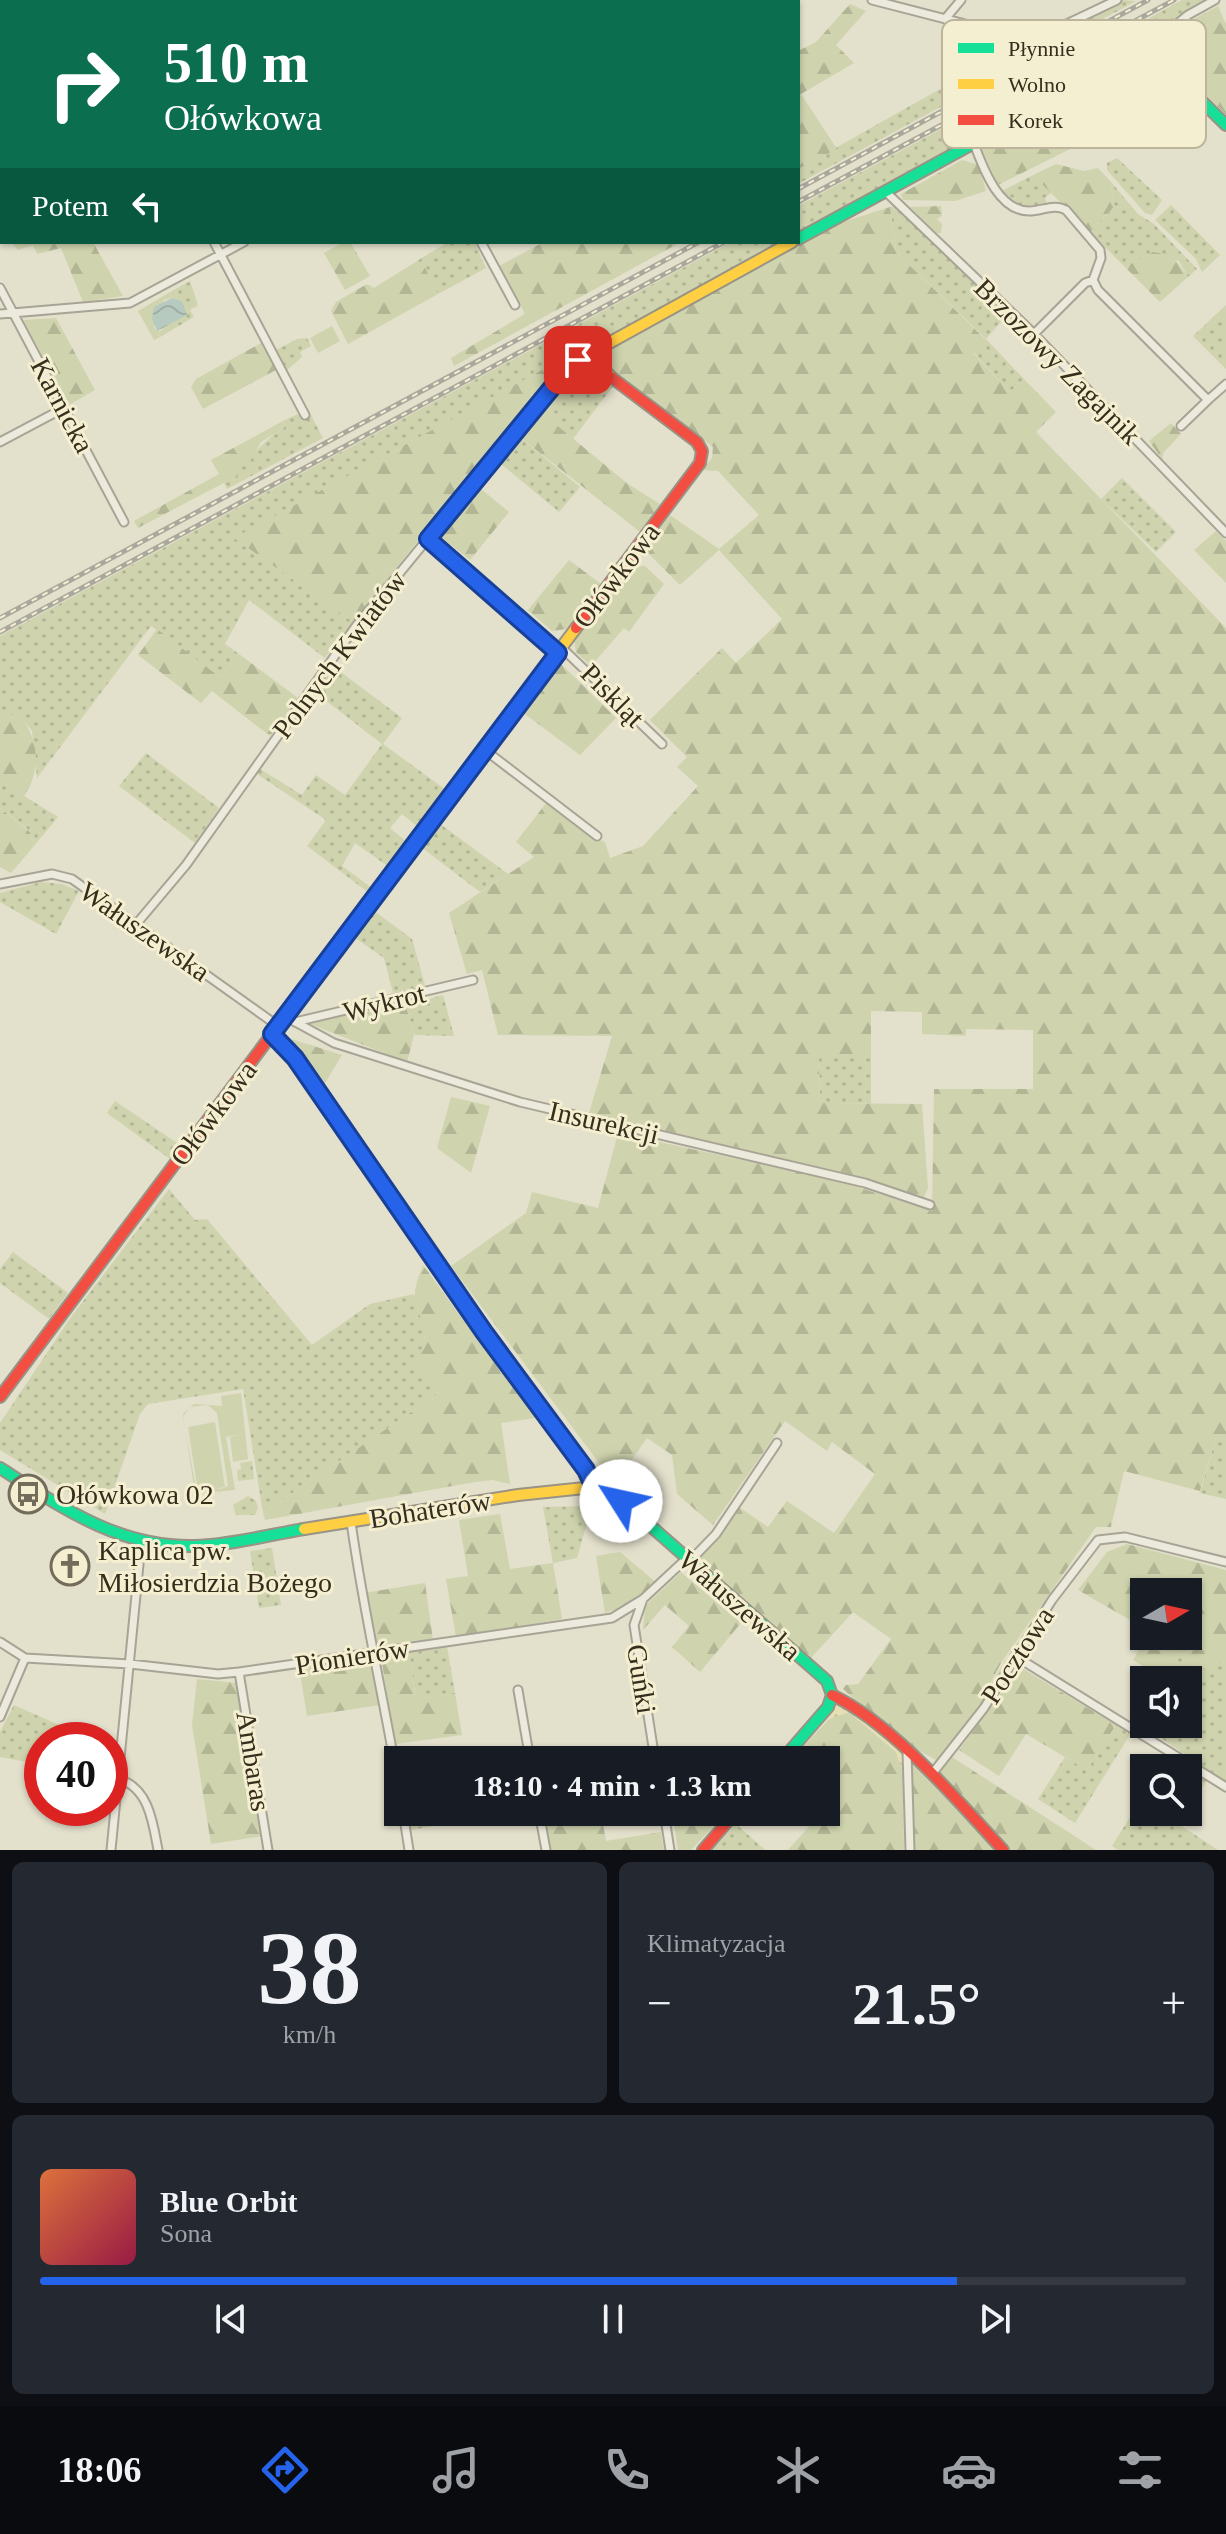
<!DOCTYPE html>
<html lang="pl">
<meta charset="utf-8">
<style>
:root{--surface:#171b24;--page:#242831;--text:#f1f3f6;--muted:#9ea1a6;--line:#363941;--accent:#2563eb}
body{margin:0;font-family:Georgia,serif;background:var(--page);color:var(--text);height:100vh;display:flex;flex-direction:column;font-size:30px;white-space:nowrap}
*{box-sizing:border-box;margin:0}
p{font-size:26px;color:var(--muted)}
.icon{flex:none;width:44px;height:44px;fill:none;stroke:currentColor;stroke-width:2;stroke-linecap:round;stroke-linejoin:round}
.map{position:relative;height:1850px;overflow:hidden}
.details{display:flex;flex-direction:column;gap:12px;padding:12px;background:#0d0f14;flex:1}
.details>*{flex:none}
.banner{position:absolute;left:0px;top:0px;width:800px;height:244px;box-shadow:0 2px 6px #0004;background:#0b6e4f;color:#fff;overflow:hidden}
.needle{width:52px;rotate:81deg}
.tools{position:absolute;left:1130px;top:1578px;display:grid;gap:16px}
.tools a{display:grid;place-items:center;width:72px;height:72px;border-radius:0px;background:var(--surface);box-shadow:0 2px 6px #0004;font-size:40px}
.speed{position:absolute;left:24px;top:1722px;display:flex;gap:16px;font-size:40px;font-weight:700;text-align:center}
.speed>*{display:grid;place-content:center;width:104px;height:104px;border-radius:50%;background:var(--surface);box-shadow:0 2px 6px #0004;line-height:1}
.speed .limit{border:12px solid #d22;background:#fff;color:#111}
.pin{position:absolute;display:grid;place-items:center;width:68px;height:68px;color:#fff;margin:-34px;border-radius:16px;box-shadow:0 4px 12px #0006}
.me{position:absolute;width:88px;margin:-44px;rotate:305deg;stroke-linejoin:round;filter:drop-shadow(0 0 6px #0008)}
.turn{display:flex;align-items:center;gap:28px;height:168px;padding:0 32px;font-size:36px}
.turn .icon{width:104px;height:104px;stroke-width:2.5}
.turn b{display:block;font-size:56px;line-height:68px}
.then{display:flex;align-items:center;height:76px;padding:0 32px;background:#0003;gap:16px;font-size:30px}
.big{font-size:60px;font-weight:700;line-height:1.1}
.details .card{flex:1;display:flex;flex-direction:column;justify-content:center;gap:12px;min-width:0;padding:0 28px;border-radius:12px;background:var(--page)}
.details .dial{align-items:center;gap:0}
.dial b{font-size:104px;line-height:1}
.song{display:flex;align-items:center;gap:24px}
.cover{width:96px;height:96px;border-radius:12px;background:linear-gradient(135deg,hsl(20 70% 55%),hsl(340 70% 35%))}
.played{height:8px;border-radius:4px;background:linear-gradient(90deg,var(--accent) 80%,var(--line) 80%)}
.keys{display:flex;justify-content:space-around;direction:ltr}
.heat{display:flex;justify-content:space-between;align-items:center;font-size:44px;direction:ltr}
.details .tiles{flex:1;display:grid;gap:12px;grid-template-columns:1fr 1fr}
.card:last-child{grid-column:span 2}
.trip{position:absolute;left:384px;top:1746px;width:456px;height:80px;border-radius:0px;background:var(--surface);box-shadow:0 2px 6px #0004;font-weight:700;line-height:80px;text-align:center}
.menu{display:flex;height:128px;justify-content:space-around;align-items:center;background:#090b0e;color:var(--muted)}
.menu .icon{width:56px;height:56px}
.menu .on{color:var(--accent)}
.menu b{font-size:36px;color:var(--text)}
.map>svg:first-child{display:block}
.green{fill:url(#green-dots)}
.forest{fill:url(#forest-firs)}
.sand{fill:url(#sand-dots)}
.pitch{fill:#cfd4ae;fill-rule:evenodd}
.water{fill:url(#water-waves)}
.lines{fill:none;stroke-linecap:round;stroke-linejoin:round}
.street-casing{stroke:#a8a495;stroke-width:11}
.fast-casing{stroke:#989385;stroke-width:14}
.slow-casing{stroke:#989385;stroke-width:14}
.jam-casing{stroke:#989385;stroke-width:14}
.street{stroke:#ece9dd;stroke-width:7}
.fast{stroke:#16e098;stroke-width:10}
.slow{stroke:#ffcf43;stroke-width:10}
.jam{stroke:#f24e42;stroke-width:10}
.rail-casing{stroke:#aaa79d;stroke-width:5}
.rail{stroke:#f5efd1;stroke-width:2;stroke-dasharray:6;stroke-linecap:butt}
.route-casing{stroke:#184099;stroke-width:20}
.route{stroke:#2563eb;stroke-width:14}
.labels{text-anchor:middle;stroke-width:6;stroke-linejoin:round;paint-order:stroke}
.street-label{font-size:28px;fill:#362d1d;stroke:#f5efd1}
.poi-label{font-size:28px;fill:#362d1d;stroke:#f5efd1;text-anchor:start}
.key{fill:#f5efd1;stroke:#bcb59b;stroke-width:2}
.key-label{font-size:22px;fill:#362d1d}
</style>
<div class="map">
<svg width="1226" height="1850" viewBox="0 0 1226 1850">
<defs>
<pattern id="green-dots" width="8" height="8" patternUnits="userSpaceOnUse" patternTransform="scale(2)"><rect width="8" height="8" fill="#cfd4ae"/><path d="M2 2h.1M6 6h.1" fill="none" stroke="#b2b695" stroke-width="1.8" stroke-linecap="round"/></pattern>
<pattern id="forest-firs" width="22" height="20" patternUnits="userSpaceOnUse" patternTransform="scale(2)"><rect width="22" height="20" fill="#cfd4ae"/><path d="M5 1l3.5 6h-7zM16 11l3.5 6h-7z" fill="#b2b695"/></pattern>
<pattern id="sand-dots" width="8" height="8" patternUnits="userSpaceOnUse" patternTransform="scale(2)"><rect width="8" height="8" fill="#e6dfb3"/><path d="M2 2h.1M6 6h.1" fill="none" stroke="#c6c09a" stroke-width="1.8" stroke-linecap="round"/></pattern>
<pattern id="water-waves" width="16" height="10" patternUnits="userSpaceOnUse" patternTransform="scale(2)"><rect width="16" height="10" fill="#b7cac0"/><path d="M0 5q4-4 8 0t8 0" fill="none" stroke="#9eaea5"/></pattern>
</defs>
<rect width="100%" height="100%" fill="#e3e0cc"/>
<path class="green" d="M1122,0L1136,1L798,184V169L1022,43L1035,49L1045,39Z
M1182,0H1207L1156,36L1149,18Z
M1146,19L1154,38C1132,56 1098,81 1072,66L1065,71L1070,77L1066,89L798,235V206Z
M1117,158L1162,200L1152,215L1145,213L1107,170V163Z
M1033,175L1051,193L1045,198L1047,205L1023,207L1002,191Z
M1111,182L1138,214L1154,224L1197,269L1188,277L1179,261L1153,252L1125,267L1090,232L1114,207Z
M1171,205L1220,255L1202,272L1196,259L1155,220Z
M896,206L1006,316L986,339L1024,379L1010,392L973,352L985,338L896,252L890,207Z
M448,242L475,243L486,268L438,294L425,269L417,261Z
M731,242H785L592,346L567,367L561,360L235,538L353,622L325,658L249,600L225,644L239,654L221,678L151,626L37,778L32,731L19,715L0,716V636Z
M190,281L198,305L190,310L194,317L160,337L157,331H161L182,301L172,298L170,292Z
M1226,305V369L1193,336Z
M307,338L311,346L300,352L302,357L287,370L276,350L297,339Z
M581,370L599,375L613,386L573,439L542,413Z
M298,414L305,418L311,415L323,438L227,489L224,483L236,476L233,469C256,457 260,442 284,428L285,420Z
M521,438L580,487L559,512L500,463Z
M1122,478L1176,532L1156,552L1101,499Z
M334,667L402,718L383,744L446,790L418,827L402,814L390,828L407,842L389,867L355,843L342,866L372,888L369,893L307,846L326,820L257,774L260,769L302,795L316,775L345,795L382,744L315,692Z
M146,753L219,808L195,843L119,786Z
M0,781L58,817L34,846L30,831L0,808Z
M439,823L508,874L480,892L421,847Z
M41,882L62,884L79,891L56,934L0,902V893Z
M373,910L412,939L425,985L393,993L384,958L354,937Z
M443,995L454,1036L414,1035L406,1005Z
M819,1058H871V1103L820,1104Z
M115,1101L180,1145L170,1159L107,1113Z
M169,1189L195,1220L207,1219L312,1345L370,1304L414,1294L426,1327L423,1347L439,1393L263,1513L243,1389L148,1404L140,1414L105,1514L0,1450V1423L71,1317Z
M13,1252L68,1293L49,1319L0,1283V1269Z
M1216,1437L1226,1440V1499L1200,1493Z
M252,1461L254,1479L238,1481L237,1470L241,1469L240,1463Z
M248,1496L256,1501L258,1508L255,1515H236L233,1505Z
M592,1506L577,1558L553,1563L543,1507Z
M272,1548L281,1605L259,1608L250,1551Z
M1056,1585L979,1710L938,1760C980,1704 1015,1643 1056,1585Z
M447,1646L455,1693L416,1699L409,1652Z
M1179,1652L1207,1670L1213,1661L1226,1664V1782L1137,1722L1144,1711V1724H1188V1680H1162Z
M14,1705L59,1725L57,1740H42V1765L0,1757V1732Z
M1116,1725L1131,1733L1075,1823L1038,1799L1065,1757L1087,1770Z
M1188,1768L1207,1780L1188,1811Z
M1144,1795V1812H1187L1180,1825L1218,1850H1118L1112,1846Z
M407,1812H475L476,1819L410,1830Z
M736,1824L765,1850H712Z"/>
<path class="forest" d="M850,4L866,11L836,45L854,63L801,94L837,149L798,169V51L816,42Z
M1218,6L1226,24V115L1161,49L1192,20Z
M1103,83L1118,113L1094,137L998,185L982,149Z
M962,160L979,165L986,191L955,201L903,200L901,194Z
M1056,164L1084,171L1098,168L1111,182L1114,207L1090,232L1033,175Z
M941,206L942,216L937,219L942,224L941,233H937L910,207Z
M890,207L896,252L985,339L973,353L1010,392L1024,379L1056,412L1036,432L1226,628V1440L1216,1437L1200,1491L1124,1471L1111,1527H1096L1001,1663L978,1707L938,1761L897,1739L843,1689L846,1685L858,1684L891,1639L853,1612L810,1659L698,1557L739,1507L768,1527L787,1501L834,1533L875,1474L832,1442L827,1451L785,1421L713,1525L677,1494L672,1455L647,1438L615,1484L451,1266L526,1213L532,1192L598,1208L618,1133L839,1181L932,1211L934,1089H1033V1030L966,1029V1036L922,1034V1012L871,1011V1058H819L820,1103L922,1104L928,1188L924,1197L917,1199L846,1173L589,1113L612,1036L498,1035L482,970L467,974L449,913L534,857L516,842L547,802L592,837L605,842L610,858L643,846L698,786L677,767L687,757L650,720L722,648L736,663L782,619L719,550L680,585L645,550L670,515L719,549L759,515L718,471L702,470L712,458L713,447L601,362L600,353L827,227Z
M11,242H93L123,296L83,302L61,248L37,254L33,245L18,250Z
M344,242H350L370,276L345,290L324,253Z
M544,242H681L454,366L451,358L525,314L499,266Z
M1153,252L1172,255L1188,277L1160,302L1125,267Z
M417,261L425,268L438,294L348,344L331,311L336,302L367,284L374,288Z
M170,292L172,298L164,300L154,327L160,337L154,340L138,311Z
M56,318L95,390L69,405L23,320Z
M261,343L276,370L203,409L191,387L196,379Z
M564,358L353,622L234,538Z
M542,413L628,484L660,504L640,532L521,438Z
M285,420L284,428L261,442L251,460L233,469L237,476L138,528L134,521L219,474L211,460Z
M1171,423L1181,434L1164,452L1162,459L1149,441Z
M480,488L509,512L470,560L440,536Z
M1216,531L1226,541V583L1194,550Z
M569,560L601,584L566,629L552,631L528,610Z
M645,566L664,584L629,632L624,628L591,666L576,652L574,641L630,567Z
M157,629L221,678L239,654L298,698L270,736L212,691L201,703L138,655Z
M559,662L616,718L580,755L522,712Z
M19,714C39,739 42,770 24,796L0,781V716Z
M0,808L30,832L34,846L11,873L0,867Z
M404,999L414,1035L407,1062L310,1024Z
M285,1037L342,1055L322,1088Z
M451,1097L490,1106L471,1173L437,1148Z
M423,1265L535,1418L501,1423L510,1484L492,1480L469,1483L265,1520L263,1513L439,1393L414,1365C434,1328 421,1331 415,1296C414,1287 420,1274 423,1265Z
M500,1514L510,1569L553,1563L562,1619L456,1637L446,1579L468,1576L459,1520Z
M1127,1544L1226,1570V1664L1213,1662L1208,1671L1179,1652L1163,1679L1133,1660L1147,1636H1188V1592H1144V1628L1078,1590L1107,1552Z
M620,1552L658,1584L620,1608L605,1613L596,1556Z
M681,1572L741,1623L700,1672L672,1647L689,1626L665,1605L643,1630L645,1606Z
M425,1583L433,1640L378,1648L364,1593Z
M409,1652L416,1699L455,1693L462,1735L395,1744L382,1663L387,1658Z
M373,1656L380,1705L307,1716L299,1667Z
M1020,1667L1116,1725L1087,1770L1026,1734L999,1776L959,1750Z
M197,1679L238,1683L263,1836L211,1844L192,1725Z
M849,1712L896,1752L903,1771L904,1850H788L822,1812H826L834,1797L826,1790V1760L792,1759L829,1719Z
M952,1757L1096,1850H1007L938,1776V1770Z
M912,1763L997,1850H912Z
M544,1812H601L606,1841L661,1832L664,1850H551Z
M672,1812H727L691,1850H678Z"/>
<path class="sand" d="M835,1706H846L901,1751L904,1761V1837L903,1771L896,1752L849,1712L829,1719Z"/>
<path class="pitch" d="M332,326L340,341L318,353L310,338Z
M241,1393L248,1459L233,1462L230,1437L243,1434L226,1437L235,1490L195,1494L183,1414L194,1404L222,1406L221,1396ZM208,1405L217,1413L228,1486L197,1494L183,1417L190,1407Z
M215,1422L225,1488L198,1492L188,1427Z"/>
<path class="water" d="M172,298L182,301L187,315L157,331L152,319L154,307Z"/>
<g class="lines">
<defs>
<path id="street" d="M83,0L84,2
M357,0V2
M589,0L590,2
M872,0L1031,41L1117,0
M251,2L254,0
M689,2L693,0
M945,19L961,0
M1148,48L1188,15L1215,0
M0,136L2,135
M974,144C983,167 998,211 1029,211C1042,211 1054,203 1066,210L1100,250L1101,258L1093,280L1098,290L1208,400L1226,384
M886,192L1034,334L1226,533
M214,242L305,415
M481,242L515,305
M0,288L124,522
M0,314L130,303L244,242
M1034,334L1085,283L1093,280
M1181,426L1208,400
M0,442L64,408
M428,539L558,653
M562,648L662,744
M485,750L597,836
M0,884L52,874L72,879L278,1026
M138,922L186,865L356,626L559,379L589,354
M286,1017L334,1043L520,1102L865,1183L930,1205
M295,1022L473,980
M272,1034L295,1058L484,1332L586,1470L594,1487
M351,1522C363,1609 383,1695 398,1783
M690,1561L716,1534L777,1443
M643,1599L634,1625L655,1760
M0,1642L25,1658L130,1664L218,1674L239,1672L612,1618L643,1599L687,1558
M1015,1656L1226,1787
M239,1672L268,1850
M518,1690L530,1760
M0,1717L25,1658
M907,1752L910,1850
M932,1774L984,1708L1052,1600L1098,1540L1125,1537L1226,1562
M119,1779C149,1788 153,1823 158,1850
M403,1812L409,1850
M539,1812L546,1850
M664,1812L670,1850
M111,1850L141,1544"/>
<path id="fast" d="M798,239L1148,48L1226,125
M0,1468C61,1507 119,1548 195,1546C231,1545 268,1535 304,1529
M621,1500L827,1681L832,1695
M782,1760L828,1707L832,1695"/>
<path id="slow" d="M611,377L589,354L792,242
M284,1018L576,628
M304,1529L518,1495L594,1487L611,1492L621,1500"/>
<path id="jam" d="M576,628L700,463L702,451L697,442L611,377
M0,1397L284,1018
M832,1695C893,1724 957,1800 1003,1850
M703,1850L736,1812"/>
</defs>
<use href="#street" class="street-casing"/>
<use href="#fast" class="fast-casing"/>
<use href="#slow" class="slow-casing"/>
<use href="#jam" class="jam-casing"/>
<use href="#street" class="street"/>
<use href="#fast" class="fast"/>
<use href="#slow" class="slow"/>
<use href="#jam" class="jam"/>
<defs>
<path id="rail" d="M798,189L1148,0
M798,202L1174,0
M0,618L699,242
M0,632L724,242"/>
</defs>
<use href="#rail" class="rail-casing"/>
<use href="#rail" class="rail"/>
</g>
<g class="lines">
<defs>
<path id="route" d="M578,360L559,379L428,539L558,653L272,1034L295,1058L484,1332L586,1470L594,1487L611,1492L621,1501"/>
</defs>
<use href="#route" class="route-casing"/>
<use href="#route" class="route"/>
</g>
<defs>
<symbol id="bus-ring" viewBox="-11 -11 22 22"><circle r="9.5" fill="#f5efd1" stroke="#736c5a" stroke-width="1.5"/><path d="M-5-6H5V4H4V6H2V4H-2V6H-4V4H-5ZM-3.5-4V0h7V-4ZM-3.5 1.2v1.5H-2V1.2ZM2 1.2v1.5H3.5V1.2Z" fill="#736c5a"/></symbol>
<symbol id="church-ring" viewBox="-11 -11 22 22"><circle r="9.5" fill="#f5efd1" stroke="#736c5a" stroke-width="1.5"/><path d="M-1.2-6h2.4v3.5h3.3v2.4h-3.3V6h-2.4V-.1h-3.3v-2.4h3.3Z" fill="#736c5a"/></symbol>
</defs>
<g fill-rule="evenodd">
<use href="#bus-ring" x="6" y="1472" width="44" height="44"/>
<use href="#church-ring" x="48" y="1544" width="44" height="44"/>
</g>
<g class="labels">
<g class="street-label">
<text transform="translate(1058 361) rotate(45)" y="10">Brzozowy Zagajnik</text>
<text transform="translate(63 405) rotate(62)" y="10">Karnicka</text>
<text transform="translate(616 575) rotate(-53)" y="10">Ołówkowa</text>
<text transform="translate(339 654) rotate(-53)" y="10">Polnych Kwiatów</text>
<text transform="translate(613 695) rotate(45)" y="10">Piskląt</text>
<text transform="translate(145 931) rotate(35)" y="10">Wałuszewska</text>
<text transform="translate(384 1002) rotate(-14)" y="10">Wykrot</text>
<text transform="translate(213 1113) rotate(-53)" y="10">Ołówkowa</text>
<text transform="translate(604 1122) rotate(13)" y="10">Insurekcji</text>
<text transform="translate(430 1509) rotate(-9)" y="10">Bohaterów</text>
<text transform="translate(740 1605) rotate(41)" y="10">Wałuszewska</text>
<text transform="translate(1017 1655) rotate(-57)" y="10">Pocztowa</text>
<text transform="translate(352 1656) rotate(-9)" y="10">Pionierów</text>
<text transform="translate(642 1679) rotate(81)" y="10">Guńki</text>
<text transform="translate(254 1761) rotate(81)" y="10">Ambaras</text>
</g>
<g class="poi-label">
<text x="56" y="1504">Ołówkowa 02</text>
<text x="98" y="1560">Kaplica pw.<tspan x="98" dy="32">Miłosierdzia Bożego</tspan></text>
</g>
</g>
<rect x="942" y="20" width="264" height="128" rx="12" class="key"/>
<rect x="958" y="43" width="36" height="10" fill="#16e098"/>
<rect x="958" y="79" width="36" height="10" fill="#ffcf43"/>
<rect x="958" y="115" width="36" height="10" fill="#f24e42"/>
<g class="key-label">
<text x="1008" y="56">Płynnie</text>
<text x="1008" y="92">Wolno</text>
<text x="1008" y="128">Korek</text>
</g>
</svg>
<div class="tools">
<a><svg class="needle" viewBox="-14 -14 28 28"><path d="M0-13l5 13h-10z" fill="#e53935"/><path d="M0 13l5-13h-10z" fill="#9ea1a6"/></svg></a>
<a><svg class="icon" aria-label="sound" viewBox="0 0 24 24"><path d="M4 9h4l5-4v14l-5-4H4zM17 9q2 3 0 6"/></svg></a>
<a><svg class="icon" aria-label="search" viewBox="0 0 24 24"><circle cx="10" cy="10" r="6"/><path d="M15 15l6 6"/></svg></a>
</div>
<div class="speed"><div class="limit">40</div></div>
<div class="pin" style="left:578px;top:360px;background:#d93025"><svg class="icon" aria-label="arrive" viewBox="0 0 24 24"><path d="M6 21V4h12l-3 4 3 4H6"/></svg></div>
<svg class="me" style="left:621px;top:1501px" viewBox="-20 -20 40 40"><circle r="19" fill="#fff"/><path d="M0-13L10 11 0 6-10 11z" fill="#2563eb"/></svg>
<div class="trip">18:10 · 4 min · 1.3 km</div>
<div class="banner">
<div class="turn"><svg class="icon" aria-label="right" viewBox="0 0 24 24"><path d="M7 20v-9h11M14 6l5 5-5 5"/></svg><div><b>510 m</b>Ołówkowa</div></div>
<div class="then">Potem<svg class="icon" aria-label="left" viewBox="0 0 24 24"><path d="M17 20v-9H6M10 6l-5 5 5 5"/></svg></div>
</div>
</div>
<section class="details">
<div class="tiles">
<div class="card dial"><b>38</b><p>km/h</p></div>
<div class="card"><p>Klimatyzacja</p>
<div class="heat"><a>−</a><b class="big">21.5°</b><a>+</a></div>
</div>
<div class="card">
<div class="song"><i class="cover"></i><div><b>Blue Orbit</b><p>Sona</p></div></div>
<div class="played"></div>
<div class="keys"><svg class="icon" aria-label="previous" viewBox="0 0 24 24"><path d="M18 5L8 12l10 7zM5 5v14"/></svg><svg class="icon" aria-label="pause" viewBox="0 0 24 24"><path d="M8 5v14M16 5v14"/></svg><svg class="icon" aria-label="next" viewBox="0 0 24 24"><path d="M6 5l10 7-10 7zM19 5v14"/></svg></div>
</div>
</div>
</section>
<nav class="menu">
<b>18:06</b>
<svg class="icon on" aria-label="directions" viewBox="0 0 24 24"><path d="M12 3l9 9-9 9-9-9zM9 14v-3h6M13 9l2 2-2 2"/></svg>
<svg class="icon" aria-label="music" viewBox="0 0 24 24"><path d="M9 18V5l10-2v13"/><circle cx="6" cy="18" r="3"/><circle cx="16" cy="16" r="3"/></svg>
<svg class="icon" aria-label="phone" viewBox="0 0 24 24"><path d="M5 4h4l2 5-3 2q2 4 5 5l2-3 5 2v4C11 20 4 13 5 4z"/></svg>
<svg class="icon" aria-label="climate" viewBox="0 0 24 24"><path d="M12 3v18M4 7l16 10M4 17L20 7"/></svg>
<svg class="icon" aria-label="car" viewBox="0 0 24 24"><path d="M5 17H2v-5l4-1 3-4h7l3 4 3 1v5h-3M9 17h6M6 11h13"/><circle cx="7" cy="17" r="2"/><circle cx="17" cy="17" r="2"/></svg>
<svg class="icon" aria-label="filters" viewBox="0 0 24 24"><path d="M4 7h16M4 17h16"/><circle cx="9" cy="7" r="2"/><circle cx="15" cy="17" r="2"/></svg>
</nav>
